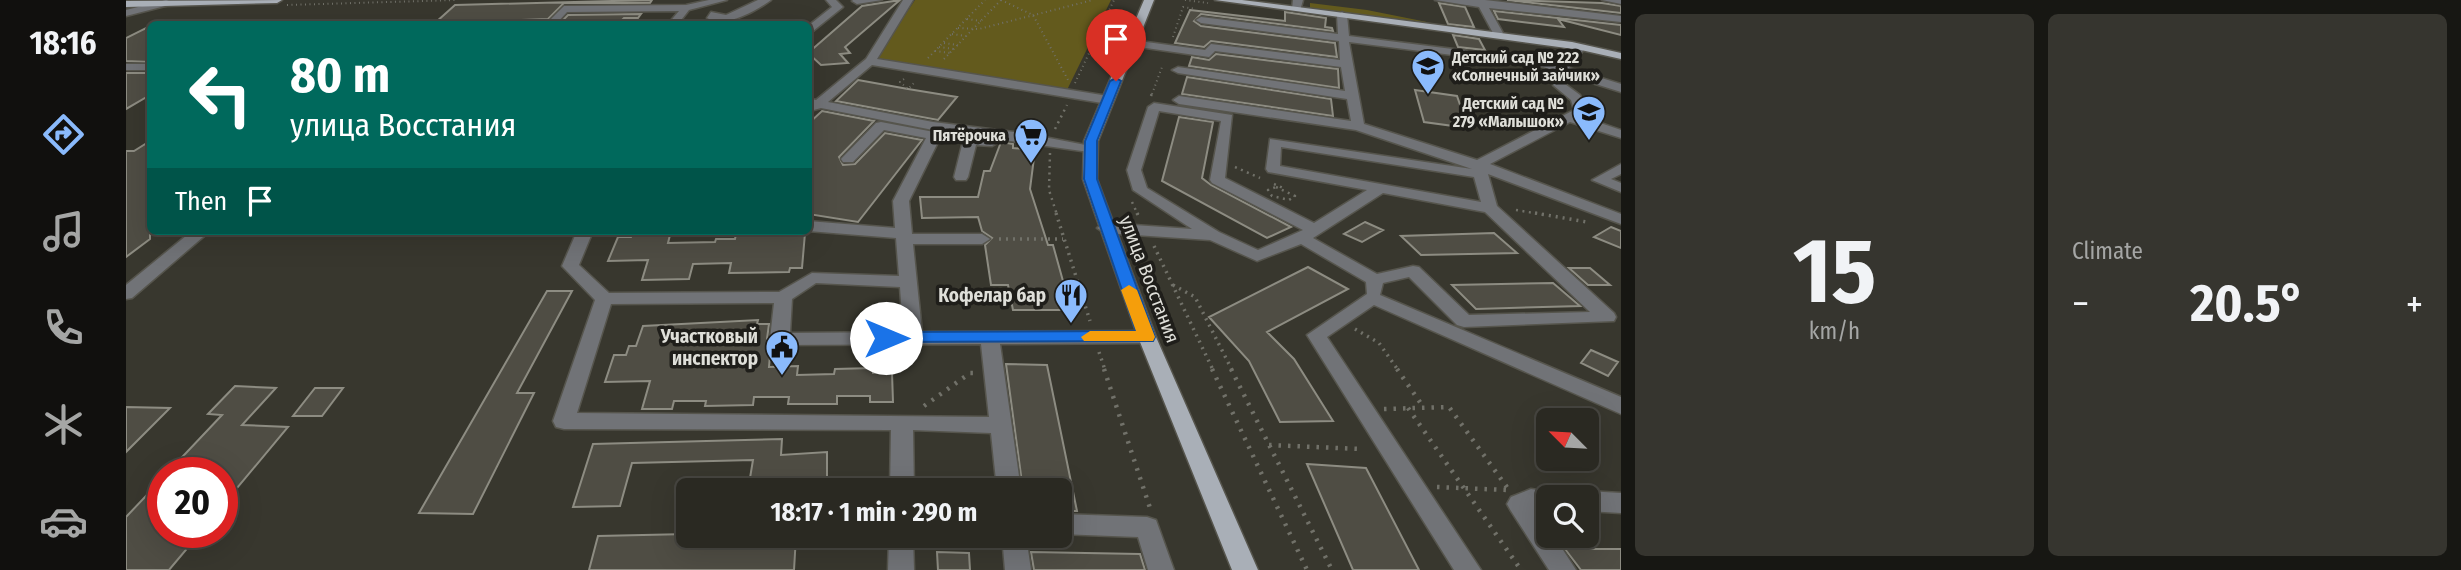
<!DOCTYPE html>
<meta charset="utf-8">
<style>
:root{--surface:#2a2922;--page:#36352f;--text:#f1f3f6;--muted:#a5a6a5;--line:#464540;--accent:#8abafc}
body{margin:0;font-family:"Fira Sans Condensed",sans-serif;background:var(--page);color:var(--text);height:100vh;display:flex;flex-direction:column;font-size:26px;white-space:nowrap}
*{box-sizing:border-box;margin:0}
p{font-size:23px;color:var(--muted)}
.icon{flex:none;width:38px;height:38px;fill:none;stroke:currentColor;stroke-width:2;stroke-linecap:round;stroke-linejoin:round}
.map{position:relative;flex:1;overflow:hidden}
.drawer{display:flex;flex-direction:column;gap:14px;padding:14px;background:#171713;width:840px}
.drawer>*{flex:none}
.top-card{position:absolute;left:21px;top:21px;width:665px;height:214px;border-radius:10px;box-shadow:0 7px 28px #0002,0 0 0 2px var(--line);background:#00695c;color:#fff;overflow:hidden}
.needle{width:46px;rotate:294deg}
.tools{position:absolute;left:1410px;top:408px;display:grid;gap:14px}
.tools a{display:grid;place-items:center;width:63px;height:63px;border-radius:10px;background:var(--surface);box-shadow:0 7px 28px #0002,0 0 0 2px var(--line);font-size:35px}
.speed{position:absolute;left:21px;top:457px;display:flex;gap:14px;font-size:35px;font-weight:700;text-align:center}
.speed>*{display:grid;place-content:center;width:91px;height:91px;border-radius:50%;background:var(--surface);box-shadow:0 7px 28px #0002,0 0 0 2px var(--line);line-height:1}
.speed .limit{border:10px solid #d22;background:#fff;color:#111}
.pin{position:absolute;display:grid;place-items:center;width:60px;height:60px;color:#fff;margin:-72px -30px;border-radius:50% 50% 50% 0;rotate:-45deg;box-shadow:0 0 7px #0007}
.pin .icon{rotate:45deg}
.me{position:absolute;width:77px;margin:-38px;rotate:90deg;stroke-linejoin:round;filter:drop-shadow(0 0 5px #0008)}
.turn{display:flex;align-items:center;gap:24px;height:147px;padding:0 28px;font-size:32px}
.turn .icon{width:91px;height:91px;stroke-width:2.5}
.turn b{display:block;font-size:49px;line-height:60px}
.then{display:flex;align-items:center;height:66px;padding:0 28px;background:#0003;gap:14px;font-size:26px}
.big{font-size:52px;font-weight:700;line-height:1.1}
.drawer .tile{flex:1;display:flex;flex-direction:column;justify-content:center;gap:10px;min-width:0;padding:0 24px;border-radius:10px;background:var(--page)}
.drawer .dial{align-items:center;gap:0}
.dial b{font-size:91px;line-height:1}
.heat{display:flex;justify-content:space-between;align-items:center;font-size:38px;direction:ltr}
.drawer .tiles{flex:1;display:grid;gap:14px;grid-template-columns:repeat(2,1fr)}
.trip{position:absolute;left:550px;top:478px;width:396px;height:70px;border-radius:10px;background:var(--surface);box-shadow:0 7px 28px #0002,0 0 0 2px var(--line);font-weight:700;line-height:70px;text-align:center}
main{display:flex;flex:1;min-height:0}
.tab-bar{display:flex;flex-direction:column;width:126px;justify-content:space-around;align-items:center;background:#11100e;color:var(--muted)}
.tab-bar .icon{width:49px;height:49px}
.tab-bar .on{color:var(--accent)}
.tab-bar b{font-size:32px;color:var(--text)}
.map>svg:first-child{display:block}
.green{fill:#635a1d}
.building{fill:#4f4d44;stroke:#8d8c82;stroke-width:2}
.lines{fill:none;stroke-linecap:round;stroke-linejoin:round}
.minor-casing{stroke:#56554d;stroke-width:3}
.major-casing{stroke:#56554d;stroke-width:3}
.path-far3{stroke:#717169;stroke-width:2;stroke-dasharray:1 3.5;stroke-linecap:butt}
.path-far2{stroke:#717169;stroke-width:2.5;stroke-dasharray:2 4.5;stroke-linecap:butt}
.path-far1{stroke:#717169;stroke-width:3.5;stroke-dasharray:2 5;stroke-linecap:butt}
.path{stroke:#717169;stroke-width:4.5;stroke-dasharray:2.5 7;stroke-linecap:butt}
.minor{fill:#717377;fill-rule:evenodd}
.major{fill:#a9afb7;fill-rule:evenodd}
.route{fill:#1a73e8;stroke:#114b97;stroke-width:2}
.slow{fill:#f59e0b}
.labels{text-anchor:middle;stroke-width:7;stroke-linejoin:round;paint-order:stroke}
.far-poi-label{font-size:16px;font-weight:bold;fill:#dfdfd9;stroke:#1f1e1a;text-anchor:end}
.street-label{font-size:19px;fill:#dfdfd9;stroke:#1f1e1a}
.poi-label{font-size:19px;font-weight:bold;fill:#dfdfd9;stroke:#1f1e1a;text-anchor:end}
</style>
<main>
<nav class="tab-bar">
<b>18:16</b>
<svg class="icon on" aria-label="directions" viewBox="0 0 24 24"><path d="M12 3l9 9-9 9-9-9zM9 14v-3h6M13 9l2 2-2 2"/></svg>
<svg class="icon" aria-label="music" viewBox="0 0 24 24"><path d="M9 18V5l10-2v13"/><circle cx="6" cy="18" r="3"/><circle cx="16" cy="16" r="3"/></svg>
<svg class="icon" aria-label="phone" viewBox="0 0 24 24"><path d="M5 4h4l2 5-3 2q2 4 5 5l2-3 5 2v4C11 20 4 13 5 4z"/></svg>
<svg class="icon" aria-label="climate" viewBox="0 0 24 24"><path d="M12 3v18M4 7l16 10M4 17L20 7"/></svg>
<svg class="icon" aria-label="car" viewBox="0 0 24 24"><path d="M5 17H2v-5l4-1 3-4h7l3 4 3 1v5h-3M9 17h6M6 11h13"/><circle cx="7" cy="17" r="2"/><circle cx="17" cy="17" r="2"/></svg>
</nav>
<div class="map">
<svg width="1495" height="570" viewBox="0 0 1495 570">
<rect width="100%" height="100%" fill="#38372e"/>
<path class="green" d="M789,0H985L940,92L749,60Z
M1184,3L1241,10L1306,23L1189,9L1184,8Z"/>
<path class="building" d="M526,0L524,3H438L422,19L309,23L329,5Z
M774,0L719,47L724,53L714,54L722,63L695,65L682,53L736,6Z
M1381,0L1476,3L1495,6V13Z
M1313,3L1339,7L1348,27L1322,24Z
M1064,10L1159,21V12L1200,18L1199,27L1206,28L1207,31L1075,14L1068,21L1075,26L1209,43L1211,57L1085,41L1078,47L1049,43Z
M1368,11L1495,25V35L1432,19L1438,27L1372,19Z
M515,14L512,18H498L495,21L437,20L442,15Z
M24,26V62L0,61V38Z
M1327,35L1353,39L1359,50L1332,47Z
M1090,54L1212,69L1213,88L1063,66L1066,57L1083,60Z
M24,73V95L0,109V73Z
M1061,77L1205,99L1207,116L1056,94Z
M732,80L782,89L831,97L812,120L710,101Z
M1289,90L1331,96L1342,128L1298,122Z
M696,111L748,121L713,157L717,165L729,164L759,133L796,140L732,222L682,214V124Z
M1053,117L1087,122L1076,178L1085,185L1165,227L1141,238L1036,181Z
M24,141V239L0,257V151H8Z
M875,142L887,144V148L909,150L904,189L922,245H927L945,310H887L882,285H865L859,245L866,238L856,231L852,217L796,218L794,197H852L858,171H864Z
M1239,222L1257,230L1236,242L1218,234Z
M1485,227L1495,231V248L1468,237Z
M508,231H545L542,243L589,242L590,239H609L610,234L679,233L676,268H664L663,272L603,273L605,263L567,264L563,279L516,280L522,260L482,261L492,237H505Z
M1368,233L1391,253L1295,255L1275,236Z
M1182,267L1222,289L1141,332L1168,359L1207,421L1154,422L1123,361L1083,317Z
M1443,268H1464L1484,285H1462Z
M1427,283L1454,306L1350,309L1326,285Z
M421,291H446L391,393H408L347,514L293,513Z
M632,320L631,324H643L641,339L645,343L643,367L672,366L671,375L708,374L709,369L747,368V373H766L767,402H744V396H711V404H662L663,397H628L627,405L579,406L580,401H548L546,409H516L524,381L479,382L488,355H500L503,346H510L517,326Z
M1465,350L1492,362L1482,376L1455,363Z
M880,364L921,365L951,511H933V490H897Z
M109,386L150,388L116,425L162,427L96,506V472H42L96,415L82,414Z
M189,388H217L196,416H167Z
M0,407L44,408L0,452Z
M656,439L655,455L701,452V481L654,482L653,490H622L627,460L506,463L494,506L447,507L467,444Z
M1181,464L1240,468L1293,570H1227Z
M37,478V532H75L43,570H0V517Z
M562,534L670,536L668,570H463L472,536Z
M1439,549H1495V570H1455Z
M811,552L843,553L844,570H812Z
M905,552L1014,554L1019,570H908Z"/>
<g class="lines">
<defs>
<path id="minor" d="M40,0L43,1V5L0,16V10Z
M583,0H601L563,10L552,24H542L553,11L441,12L430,24H420L438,6L560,5Z
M632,0H645C630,11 598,29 581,18L585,12L600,15Z
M700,0H710L717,7L682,35V26L706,7Z
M756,0L731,4L726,1L727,0Z
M777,0H787L751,59L982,96L988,100L982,104L746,65L702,102L807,122L897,133L970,147V153L807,130L695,108L684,111L682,98L690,100L740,59Z
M1167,0H1177L1174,11L1166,9Z
M1309,0H1359L1495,16V22L1363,8L1377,33L1372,36L1367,33L1353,7Z
M1476,0H1495V4Z
M1216,12L1221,15L1223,36L1415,60L1433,65L1451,45H1459L1460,47L1443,68L1495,84V92L1441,75L1439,84L1454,95L1461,111L1454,116L1495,130V138L1444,122L1364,164L1495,214V224L1362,174L1371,206L1488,313L1490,317L1488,321L1338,327L1331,325L1283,277L1257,283L1254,295L1495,397V414L1248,305L1201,337L1355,570H1328L1181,335L1241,294L1240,282L1175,244L1131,261L1084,240L979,233L971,228L979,223L1066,229L1007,190L1001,170L1022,107L1028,103L1106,115L1099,178L1188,223L1241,190L1142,172L1140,169L1144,139L1346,169L1230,130L1053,104L1047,100L1053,96L1225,121L1221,99L1052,73L1046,70L1052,67L1219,91L1215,67L1089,51L1083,57L1006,46L1001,43L1006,40L1079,50L1085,44L1214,60L1213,41L1075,23L1070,20L1075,17L1212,34L1211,15ZM1223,42L1414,66L1430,71L1427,85L1445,100L1448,110L1351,160L1238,124ZM1033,111L1095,121L1084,180L1086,183L1177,230L1132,250L1093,232L1021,188L1015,170ZM1155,147L1348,177L1355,202L1154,166ZM1257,193L1359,212L1464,312L1343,315L1293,267L1287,266L1251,274L1187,238Z
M0,64H24V70H0Z
M755,122L808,132L815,136L783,201L786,234H856L864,239L856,244H787L796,332L1021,331L1030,337L1021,343L874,344L895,490H871L865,433L787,430L788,490H764L765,430L438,429L430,427L427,421L469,300L436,266L451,231H467L453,265L483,293L653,292L686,273L773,276L770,238L682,231V221L769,228L767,201L800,138L758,130L727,162H717L715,159L750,123ZM690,283L774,287L777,332L664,333L666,299ZM648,303L644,339L654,345L855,344L863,417L451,413L485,304Z
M844,137L866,138L873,142L866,146L850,145L842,177L840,180H830L828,177L837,141Z
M1495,164V174L1485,179L1495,183V192L1466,180Z
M66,231H84L6,298L0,299V285Z
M1405,489L1431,493L1433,497H1423V510L1410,509L1423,528V536H1428L1450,570H1423L1385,511L1381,504L1385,497Z
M1461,491L1495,493V513L1461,511V497H1451Z
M933,514L1021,517L1030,520L1048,570H1022L1012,537L933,534Z
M763,536H787L788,570H762Z
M876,536H900L905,570H879Z"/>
<path id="major" d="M156,0L151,3L0,7V1Z
M1018,0H1028L972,141L971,179L1030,337L1132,570H1106L1012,337L957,179L958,141Z
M1089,0H1116L1446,42L1495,53V59L1455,50Z"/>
</defs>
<use href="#minor" class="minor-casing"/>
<use href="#major" class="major-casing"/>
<path class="path-far3" d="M875,0L907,15L942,80
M1059,0L1082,3
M161,5L331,0
M841,19L855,21
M832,28L853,29L967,0
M826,34L840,36
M1047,37L1057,7L1070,9
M818,43L832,45
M813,47L828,49
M809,51L824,53
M802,58L859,0
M818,59L875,0
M778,79L774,82L782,89L789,82
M949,83L988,0
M1026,94L1036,67"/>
<path class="path-far2" d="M1025,96L1026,93
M929,129L941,105
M924,153L923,190L931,215
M1109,167L1134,178
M1148,184L1157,188
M1150,187L1169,196L1163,200L1146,196L1142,190Z
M1006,202L1012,215
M1390,210L1420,215"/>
<path class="path-far1" d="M930,213L964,321
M1011,213L1013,217
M1409,213L1461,222
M873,239H937
M1028,246L1087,370
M1047,285L1069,297L1106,370
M1229,329L1253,343L1272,370
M973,352L979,370"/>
<path class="path" d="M978,369L1024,508
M1086,369L1181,570
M1105,369L1206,570
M1271,369L1298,408
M798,406L844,373H850
M1282,408L1395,570
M1258,409L1323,407L1383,490
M1143,445L1235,449
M1311,487L1381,490"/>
<use href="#minor" class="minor"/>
<use href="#major" class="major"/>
</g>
<path class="route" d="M990,78L995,81L971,141V179L1029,337L1027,341L754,342L751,338L754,334L760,332L1010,331L958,179L959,141L984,81Z"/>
<path class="slow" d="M1003,285L1011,290L1029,337L1027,341H958L955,337L964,331H1010L995,290Z"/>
<defs>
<symbol id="school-pin" viewBox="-11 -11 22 30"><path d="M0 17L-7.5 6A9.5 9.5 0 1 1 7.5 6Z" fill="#8abafc" stroke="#1f1e1a"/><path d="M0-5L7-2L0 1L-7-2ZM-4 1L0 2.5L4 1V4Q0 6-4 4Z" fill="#111"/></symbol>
<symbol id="supermarket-pin" viewBox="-11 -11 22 30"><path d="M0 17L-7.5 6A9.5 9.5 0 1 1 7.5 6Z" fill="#8abafc" stroke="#1f1e1a"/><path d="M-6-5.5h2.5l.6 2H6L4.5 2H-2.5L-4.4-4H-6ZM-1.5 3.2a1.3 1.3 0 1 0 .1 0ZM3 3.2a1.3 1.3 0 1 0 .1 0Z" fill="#111"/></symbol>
<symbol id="restaurant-pin" viewBox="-11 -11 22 30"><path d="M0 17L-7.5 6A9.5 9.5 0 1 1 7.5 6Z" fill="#8abafc" stroke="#1f1e1a"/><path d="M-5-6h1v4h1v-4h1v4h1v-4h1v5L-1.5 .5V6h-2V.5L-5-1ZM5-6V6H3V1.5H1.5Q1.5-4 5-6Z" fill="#111"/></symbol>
<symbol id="civic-pin" viewBox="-11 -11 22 30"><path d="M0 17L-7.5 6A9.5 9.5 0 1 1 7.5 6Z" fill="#8abafc" stroke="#1f1e1a"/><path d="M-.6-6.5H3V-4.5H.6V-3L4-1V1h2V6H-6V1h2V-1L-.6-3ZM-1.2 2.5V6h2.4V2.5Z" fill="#111"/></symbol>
</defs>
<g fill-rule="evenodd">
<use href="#school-pin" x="1283" y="47" width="38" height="52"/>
<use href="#school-pin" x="1444" y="93" width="38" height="52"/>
<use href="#supermarket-pin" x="886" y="116" width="38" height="52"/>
<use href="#restaurant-pin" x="926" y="276" width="38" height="52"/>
<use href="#civic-pin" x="637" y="328" width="38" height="52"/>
</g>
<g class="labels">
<g class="far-poi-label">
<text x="1326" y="63" text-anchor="start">Детский сад № 222<tspan x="1326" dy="18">«Солнечный зайчик»</tspan></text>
<text x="1438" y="109">Детский сад №<tspan x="1438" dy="18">279 «Малышок»</tspan></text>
<text x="880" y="141">Пятёрочка</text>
</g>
<g class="street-label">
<text transform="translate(1024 279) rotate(69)" y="7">улица Восстания</text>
</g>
<g class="poi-label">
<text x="920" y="302">Кофелар бар</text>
<text x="632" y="343">Участковый<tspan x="632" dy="22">инспектор</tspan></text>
</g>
</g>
</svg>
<div class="tools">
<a><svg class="needle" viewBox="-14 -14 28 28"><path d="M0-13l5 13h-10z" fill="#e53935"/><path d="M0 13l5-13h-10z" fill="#a5a6a5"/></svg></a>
<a><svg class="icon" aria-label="search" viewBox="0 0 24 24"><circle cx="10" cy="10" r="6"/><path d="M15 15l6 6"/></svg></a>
</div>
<div class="speed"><div class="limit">20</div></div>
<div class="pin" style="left:990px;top:81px;background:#d93025"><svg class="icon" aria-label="arrive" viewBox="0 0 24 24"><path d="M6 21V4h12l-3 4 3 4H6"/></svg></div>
<svg class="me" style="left:760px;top:338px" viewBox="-20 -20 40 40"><circle r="19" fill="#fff"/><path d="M0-13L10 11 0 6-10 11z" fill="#1a73e8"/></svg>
<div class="trip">18:17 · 1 min · 290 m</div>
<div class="top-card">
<div class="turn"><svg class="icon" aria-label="left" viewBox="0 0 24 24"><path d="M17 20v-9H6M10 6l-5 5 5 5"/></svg><div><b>80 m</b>улица Восстания</div></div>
<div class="then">Then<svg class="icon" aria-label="arrive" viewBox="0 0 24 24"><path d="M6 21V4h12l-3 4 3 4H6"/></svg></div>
</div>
</div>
<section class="drawer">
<div class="tiles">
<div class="tile dial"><b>15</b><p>km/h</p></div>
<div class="tile"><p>Climate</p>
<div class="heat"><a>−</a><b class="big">20.5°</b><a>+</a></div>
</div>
</div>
</section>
</main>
